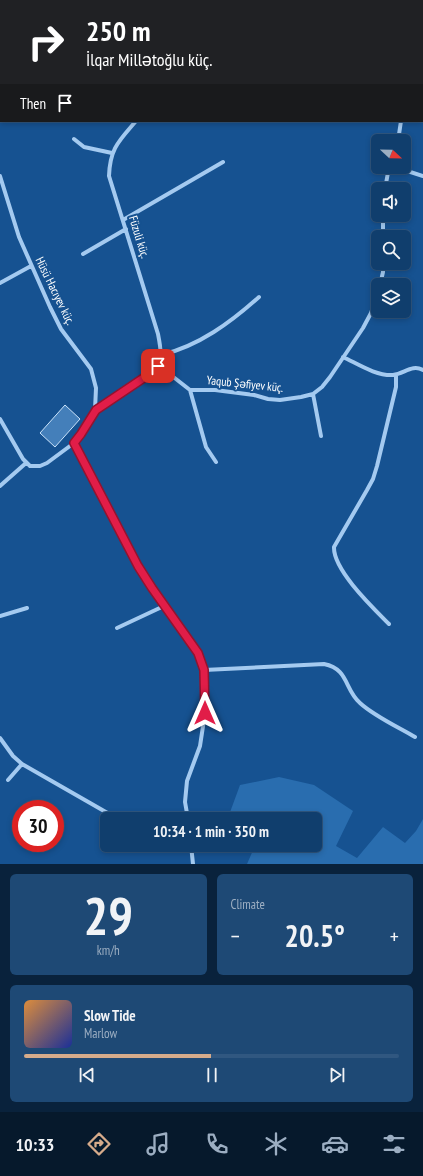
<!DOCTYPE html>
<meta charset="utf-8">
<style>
:root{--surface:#103e6d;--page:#1e4975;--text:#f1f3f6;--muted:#9caec2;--line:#305780;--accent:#d6ab8b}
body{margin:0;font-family:"PT Sans Narrow",sans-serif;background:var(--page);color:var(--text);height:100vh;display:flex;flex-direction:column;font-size:15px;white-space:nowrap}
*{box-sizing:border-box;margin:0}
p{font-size:13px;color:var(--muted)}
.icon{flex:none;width:22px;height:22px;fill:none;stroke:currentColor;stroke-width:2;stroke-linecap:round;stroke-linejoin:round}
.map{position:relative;height:864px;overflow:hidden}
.drawer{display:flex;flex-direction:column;gap:10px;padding:10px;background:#09223c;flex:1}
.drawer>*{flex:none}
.top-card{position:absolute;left:0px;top:0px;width:423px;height:122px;box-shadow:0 2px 6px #0003,0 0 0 1px var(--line);background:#202124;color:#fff;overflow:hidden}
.needle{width:26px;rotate:112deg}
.controls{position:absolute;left:371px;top:134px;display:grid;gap:8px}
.controls a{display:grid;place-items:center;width:40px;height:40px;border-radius:6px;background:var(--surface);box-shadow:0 2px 6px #0003,0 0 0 1px var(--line);font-size:20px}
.speed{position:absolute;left:12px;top:800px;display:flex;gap:8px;font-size:20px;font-weight:700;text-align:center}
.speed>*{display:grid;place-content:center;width:52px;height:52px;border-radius:50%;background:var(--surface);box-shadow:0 2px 6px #0003,0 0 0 1px var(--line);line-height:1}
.speed .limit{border:6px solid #d22;background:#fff;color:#111}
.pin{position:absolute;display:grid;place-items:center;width:34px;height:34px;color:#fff;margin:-17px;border-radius:8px;box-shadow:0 2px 6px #0006}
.me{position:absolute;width:44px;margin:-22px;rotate:0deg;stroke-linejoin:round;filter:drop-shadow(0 0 3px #0008)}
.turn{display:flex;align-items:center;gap:14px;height:84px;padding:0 20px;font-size:18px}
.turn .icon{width:52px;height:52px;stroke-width:2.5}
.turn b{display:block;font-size:28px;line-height:34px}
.then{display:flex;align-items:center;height:38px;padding:0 20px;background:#0003;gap:8px;font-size:15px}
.big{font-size:30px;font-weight:600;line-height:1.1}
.drawer .card{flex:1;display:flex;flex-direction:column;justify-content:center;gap:6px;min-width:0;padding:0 14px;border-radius:6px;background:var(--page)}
.drawer .dial{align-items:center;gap:0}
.dial b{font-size:52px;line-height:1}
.song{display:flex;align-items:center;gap:12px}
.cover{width:48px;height:48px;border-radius:6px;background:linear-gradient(135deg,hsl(30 70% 55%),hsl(230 70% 35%))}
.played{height:4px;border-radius:2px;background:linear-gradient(90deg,var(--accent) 50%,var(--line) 50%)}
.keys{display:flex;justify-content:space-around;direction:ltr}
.heat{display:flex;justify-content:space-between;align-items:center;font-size:22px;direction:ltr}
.drawer .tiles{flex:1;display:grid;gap:10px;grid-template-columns:1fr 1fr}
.card:last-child{grid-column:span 2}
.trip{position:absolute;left:100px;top:812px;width:222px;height:40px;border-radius:6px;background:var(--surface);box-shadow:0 2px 6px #0003,0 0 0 1px var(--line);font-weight:600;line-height:40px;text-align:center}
.menu{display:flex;height:64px;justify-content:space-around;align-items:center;background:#06192c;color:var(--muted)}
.menu .icon{width:28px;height:28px}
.menu .selected{color:var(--accent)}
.menu b{font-size:18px;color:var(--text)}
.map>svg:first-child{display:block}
.green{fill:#296daf}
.building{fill:#447fba;stroke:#cae3fb}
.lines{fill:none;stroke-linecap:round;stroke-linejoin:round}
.minor{stroke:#a4caf0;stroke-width:4}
.route-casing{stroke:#92132f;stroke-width:10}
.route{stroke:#e11d48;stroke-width:7}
.labels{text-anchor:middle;stroke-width:4;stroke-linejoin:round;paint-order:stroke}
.street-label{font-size:12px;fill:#fff;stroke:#165291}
</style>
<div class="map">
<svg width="423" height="864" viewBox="0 0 423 864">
<rect width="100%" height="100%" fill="#165291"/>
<path class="green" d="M279,777L314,785L353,811L336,846L357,858L383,827L405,843L416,831L423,819V864H247L254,848L253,845H315V819H234L229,815L240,785Z"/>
<path class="building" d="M65,405L80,419L55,447L40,433Z"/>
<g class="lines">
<path class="minor" d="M191,0V1
M420,1V0
M422,35L423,36
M74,139L84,147L112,153
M398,141L401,121
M395,167L423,176
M0,176L19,237L50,307L61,329L91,369L96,388L95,410
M385,189L389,167
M123,220L223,162
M383,237V215
M83,254L126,229
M0,283L31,266
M380,285L383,272V263
M161,355C199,346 231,322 259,297
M343,357C358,364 376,376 393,375C404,374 412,364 423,370
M158,365L190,390H215L254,395L268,399L280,400L301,397L313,394L322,387L330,377L363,328L371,313L378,294
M190,390L206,447L216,462
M313,394L321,436
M0,419L23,459L30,466H40L47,463L74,443L81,434L95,410L151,373C164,363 161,349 158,334L109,176C110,148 119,141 136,121
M74,443L138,566L152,588L189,640L198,653L202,664L205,684V713L200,746L187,781L185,802L188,819
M0,486L26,463
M0,616L27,608
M389,624C373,608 333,570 334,547L367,490L373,479L377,466L396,387V375
M117,628L164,606
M204,670L324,664C349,669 344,689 360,703C374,716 398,727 415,737
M0,738L13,756L22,764L118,819
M8,780L22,764
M191,845L193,864"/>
</g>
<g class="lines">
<defs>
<path id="route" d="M158,366L151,373L96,410L81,434L74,443L138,566L152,588L198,653L204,670L205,713"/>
</defs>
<use href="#route" class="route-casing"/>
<use href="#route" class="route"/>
</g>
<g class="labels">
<g class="street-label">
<text transform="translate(139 237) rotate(73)" y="4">Füzuli küç.</text>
<text transform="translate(55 291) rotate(64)" y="4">Hüsü Hacıyev küç.</text>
<text transform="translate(245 384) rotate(6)" y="4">Yaqub Şəfiyev küç.</text>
</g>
</g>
</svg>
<div class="controls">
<a><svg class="needle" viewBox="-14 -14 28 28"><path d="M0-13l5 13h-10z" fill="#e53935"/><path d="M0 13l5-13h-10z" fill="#9caec2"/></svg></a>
<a><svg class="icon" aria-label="sound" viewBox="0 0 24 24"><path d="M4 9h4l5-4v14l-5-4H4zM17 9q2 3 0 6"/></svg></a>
<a><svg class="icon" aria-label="search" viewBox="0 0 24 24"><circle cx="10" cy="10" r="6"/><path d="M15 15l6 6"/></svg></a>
<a><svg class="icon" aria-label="layers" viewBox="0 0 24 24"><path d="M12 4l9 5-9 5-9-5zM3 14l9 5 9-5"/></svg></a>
</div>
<div class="speed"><div class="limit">30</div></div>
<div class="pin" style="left:158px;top:366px;background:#d93025"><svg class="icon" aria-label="arrive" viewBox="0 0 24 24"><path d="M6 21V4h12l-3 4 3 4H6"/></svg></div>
<svg class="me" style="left:205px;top:713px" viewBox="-20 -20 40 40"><path d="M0-17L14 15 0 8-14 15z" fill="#e11d48" stroke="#fff" stroke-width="4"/></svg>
<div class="trip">10:34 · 1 min · 350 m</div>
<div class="top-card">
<div class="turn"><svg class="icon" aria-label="right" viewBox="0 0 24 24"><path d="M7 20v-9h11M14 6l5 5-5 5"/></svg><div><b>250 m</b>İlqar Millətoğlu küç.</div></div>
<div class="then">Then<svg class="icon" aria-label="arrive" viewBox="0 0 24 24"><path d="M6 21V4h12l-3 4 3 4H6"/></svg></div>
</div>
</div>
<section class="drawer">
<div class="tiles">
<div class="card dial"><b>29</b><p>km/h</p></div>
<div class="card"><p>Climate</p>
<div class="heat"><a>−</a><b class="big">20.5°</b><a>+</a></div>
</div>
<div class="card">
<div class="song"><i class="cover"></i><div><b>Slow Tide</b><p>Marlow</p></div></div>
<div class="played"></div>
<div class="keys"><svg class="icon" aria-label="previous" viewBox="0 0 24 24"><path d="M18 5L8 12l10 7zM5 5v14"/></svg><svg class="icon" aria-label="pause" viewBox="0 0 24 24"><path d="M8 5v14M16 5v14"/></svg><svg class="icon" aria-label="next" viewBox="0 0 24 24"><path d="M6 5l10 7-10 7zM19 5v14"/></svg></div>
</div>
</div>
</section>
<nav class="menu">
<b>10:33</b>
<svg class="icon selected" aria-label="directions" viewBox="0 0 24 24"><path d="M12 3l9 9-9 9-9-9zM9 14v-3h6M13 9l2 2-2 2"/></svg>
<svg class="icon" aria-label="music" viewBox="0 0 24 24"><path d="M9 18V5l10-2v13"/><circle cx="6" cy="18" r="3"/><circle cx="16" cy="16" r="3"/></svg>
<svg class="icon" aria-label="phone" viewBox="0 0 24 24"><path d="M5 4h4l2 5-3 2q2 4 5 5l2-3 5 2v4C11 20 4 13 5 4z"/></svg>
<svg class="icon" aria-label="climate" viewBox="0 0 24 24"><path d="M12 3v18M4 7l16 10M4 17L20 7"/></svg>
<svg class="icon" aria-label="car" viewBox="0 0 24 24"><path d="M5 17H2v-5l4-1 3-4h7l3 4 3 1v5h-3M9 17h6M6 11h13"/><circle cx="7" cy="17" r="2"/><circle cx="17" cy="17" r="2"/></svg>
<svg class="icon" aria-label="filters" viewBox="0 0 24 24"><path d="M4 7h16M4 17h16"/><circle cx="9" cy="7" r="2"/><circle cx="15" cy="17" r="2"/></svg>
</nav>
